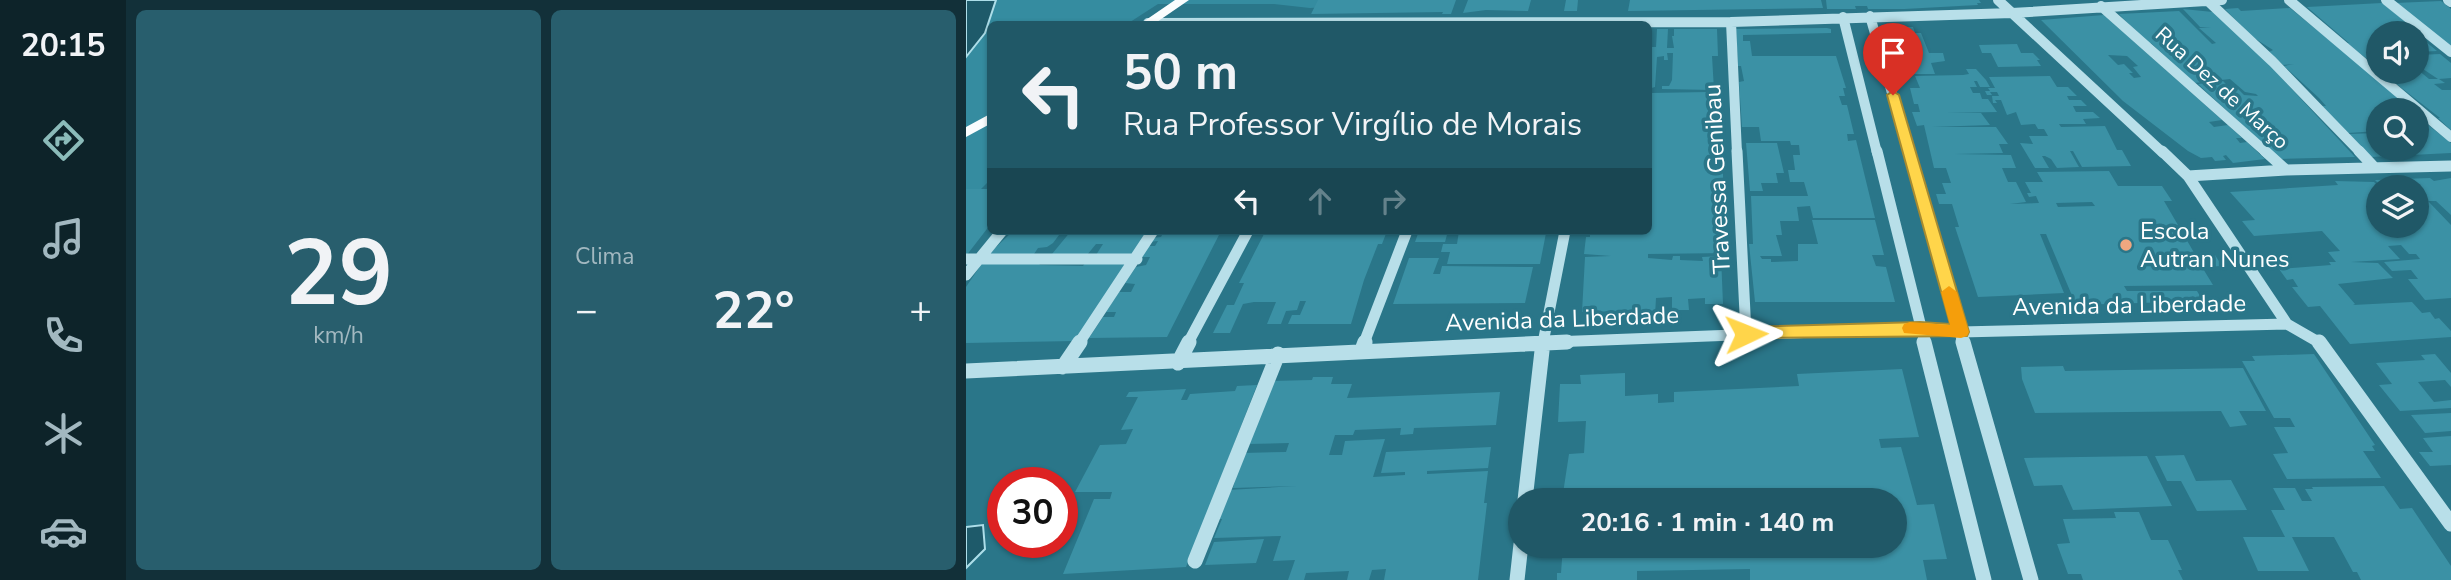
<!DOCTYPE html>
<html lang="pt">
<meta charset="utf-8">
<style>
:root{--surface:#205867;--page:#285e6d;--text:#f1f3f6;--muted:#a2b8c0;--accent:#8bbbb9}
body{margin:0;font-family:"Nunito Sans",sans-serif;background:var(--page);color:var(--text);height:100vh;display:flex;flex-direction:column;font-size:26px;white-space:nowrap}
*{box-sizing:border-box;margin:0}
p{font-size:23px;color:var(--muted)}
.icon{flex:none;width:38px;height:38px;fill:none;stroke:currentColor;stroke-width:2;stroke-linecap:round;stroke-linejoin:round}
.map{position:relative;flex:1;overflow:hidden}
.panel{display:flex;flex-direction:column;gap:10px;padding:10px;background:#123039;width:840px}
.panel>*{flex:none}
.hud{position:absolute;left:21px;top:21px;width:665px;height:214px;border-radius:10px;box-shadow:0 2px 5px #0004;background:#205867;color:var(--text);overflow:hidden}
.fabs{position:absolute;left:1400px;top:21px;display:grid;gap:14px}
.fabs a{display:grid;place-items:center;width:63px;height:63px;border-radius:50%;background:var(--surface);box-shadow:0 2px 5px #0004;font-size:35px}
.speed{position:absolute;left:21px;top:467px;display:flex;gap:14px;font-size:35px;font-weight:700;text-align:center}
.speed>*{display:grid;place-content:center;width:91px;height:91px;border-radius:50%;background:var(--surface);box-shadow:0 2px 5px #0004;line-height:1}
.speed .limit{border:10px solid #d22;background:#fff;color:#111}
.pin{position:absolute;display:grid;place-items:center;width:60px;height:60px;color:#fff;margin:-72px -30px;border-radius:50% 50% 50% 0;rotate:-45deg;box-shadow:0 0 7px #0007}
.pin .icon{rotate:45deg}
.me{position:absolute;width:77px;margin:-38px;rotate:88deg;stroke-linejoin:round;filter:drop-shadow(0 0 5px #0008)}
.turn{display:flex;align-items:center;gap:24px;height:147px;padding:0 21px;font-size:32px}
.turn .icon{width:91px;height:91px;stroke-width:2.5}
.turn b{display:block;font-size:49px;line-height:60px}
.lanes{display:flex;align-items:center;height:66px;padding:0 21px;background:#0003;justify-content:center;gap:35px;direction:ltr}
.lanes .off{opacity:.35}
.big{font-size:52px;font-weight:700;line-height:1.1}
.panel .widget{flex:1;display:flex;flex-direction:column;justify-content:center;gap:10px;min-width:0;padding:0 24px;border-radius:10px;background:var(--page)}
.panel .dial{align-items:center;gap:0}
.dial b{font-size:91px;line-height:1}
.heat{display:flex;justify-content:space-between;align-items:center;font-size:38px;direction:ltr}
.panel .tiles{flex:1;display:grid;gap:10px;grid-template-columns:repeat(2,1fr)}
.trip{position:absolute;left:542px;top:488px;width:399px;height:70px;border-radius:35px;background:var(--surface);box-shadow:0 2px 5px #0004;font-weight:700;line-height:70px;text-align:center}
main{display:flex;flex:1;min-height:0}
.tabs{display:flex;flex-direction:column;width:126px;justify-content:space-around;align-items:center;background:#0d2329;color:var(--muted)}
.tabs .icon{width:49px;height:49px}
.tabs .on{color:var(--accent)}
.tabs b{font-size:32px;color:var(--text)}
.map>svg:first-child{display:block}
.green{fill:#358ca0}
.water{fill:#1e5a6a;stroke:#addee9;stroke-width:2}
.building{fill:#3b91a5;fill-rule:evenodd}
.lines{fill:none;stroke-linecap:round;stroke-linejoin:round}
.minor-far2{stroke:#b8dfe9;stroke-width:10}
.minor-far1{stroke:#b8dfe9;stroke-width:11}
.minor{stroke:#b8dfe9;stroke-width:15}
.major{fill:#fafdfe;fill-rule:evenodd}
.route{fill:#ffd54a;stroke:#a68a30;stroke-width:2}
.slow{fill:#f59e0b}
.poi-dot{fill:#efa780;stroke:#2a7689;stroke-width:2.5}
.labels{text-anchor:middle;stroke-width:7;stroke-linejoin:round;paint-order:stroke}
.far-street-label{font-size:21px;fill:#fff;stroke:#2a7689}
.street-label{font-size:24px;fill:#fff;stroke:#2a7689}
.poi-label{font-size:24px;fill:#fff;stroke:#2a7689;text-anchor:start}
</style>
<main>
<nav class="tabs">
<b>20:15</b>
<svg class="icon on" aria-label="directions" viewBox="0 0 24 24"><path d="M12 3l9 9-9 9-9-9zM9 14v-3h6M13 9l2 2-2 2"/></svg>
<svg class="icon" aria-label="music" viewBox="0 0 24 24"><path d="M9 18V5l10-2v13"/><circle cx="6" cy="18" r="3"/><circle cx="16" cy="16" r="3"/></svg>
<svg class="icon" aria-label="phone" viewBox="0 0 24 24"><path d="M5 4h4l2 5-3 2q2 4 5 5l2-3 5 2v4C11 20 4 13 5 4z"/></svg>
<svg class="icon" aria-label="climate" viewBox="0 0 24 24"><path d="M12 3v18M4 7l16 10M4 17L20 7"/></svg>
<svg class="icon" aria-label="car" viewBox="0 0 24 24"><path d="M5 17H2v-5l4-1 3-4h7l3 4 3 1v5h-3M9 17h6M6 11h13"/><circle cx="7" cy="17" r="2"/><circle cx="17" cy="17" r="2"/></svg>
</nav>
<section class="panel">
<div class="tiles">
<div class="widget dial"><b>29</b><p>km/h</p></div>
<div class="widget"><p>Clima</p>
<div class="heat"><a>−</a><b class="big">22°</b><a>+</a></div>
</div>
</div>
</section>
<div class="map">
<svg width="1485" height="580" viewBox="0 0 1485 580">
<rect width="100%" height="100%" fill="#2a7689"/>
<path class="green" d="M0,0H476L344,8L308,4H192L161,24H24V180L0,204Z"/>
<path class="water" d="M0,0H30L19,33L0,57Z
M17,525L19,549L0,568V527Z"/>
<path class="building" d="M352,0H490L485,14H476L477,12L345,14Z
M502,0H565L562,11L520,10L497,13Z
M600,0H612L611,11H598Z
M664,0H855L857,8L662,11Z
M860,0H1013L1015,3H1011L1012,5L938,9H902L901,6H889L890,9H861Z
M1475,1L1485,9V51L1429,3Z
M1416,3L1440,22L1421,23L1434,24L1450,33H1412V67L1380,43H1383L1341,7Z
M1272,8L1275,11L1324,8L1449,110H1412V131L1382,133L1356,106H1360L1353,98L1318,66L1328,64L1317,65L1303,52L1307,50L1285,36L1259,9Z
M1217,9L1247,12L1299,60L1389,157L1313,159L1232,84L1257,81L1264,88L1270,87L1278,95L1292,96L1290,94L1279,92L1264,79L1228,83L1185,43L1181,44L1153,14L1213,11L1246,44L1250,43L1233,28L1245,27H1234Z
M1138,15L1256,120L1243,122L1248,127L1262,125L1276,138H1270L1274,143L1281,142L1299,159L1267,163L1260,155L1257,156L1260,160L1249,161L1246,157L1235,158L1222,151L1157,101L1075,20ZM1142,55L1161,56L1172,66L1167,67L1175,77L1168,78L1163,73H1167L1158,64L1152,65Z
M928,27H947L949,33H955L963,53H977L979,61L965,63L969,74H942Z
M861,28L865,29V33L777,35V41H784L786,56H870L880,88H877L879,96H873L876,105H881L888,134H881L882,141L890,140L909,218H847L844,206L831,207L833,221H814L816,235H810L816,256H794L796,259H805V262L832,261V244H852L846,220H909L918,255H906L910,266L920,267L929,302H789L783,244H787L785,196H842L838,182H824L822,170H829L827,155H834L833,145H825L824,141H795L793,127H776L773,82L778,81L775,66H772L770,29Z
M691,29H702L701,48H708L706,36H708V29H751L752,56H746L748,90L696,89V86H703L706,80L707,53H701L702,60H698V56L691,57L689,87L682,89V47H690Z
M1451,34L1453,36L1471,51L1451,52Z
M1051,44L1055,53H1067L1074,60H1071L1075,66L1032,67L1025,53H1016L1013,45Z
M1474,54L1485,63V78L1473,79L1479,83L1468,84L1476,90H1485V130L1472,118H1474L1419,75L1424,74L1421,72H1444L1453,75L1451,69L1463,79H1472L1451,65L1453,62L1451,55Z
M1000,69H1010L1020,80L1024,87H1014L1011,81H1008L1011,87H1004L1007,93H1014L1016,99H1022L1031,112L980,113H1015L1024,125L966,127H1030L1042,144H1033L1037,153L989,154L1045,155L1050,168H1036L1042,182H1050L1060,202L1044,204L1073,203L1070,196L1063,197L1061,193H1065L1059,182H1077L1071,172L1143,171L1152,186H1196L1206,201H1198L1230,256L1249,255L1256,266L1236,267L1247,285L1158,286L1161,291H1231L1237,301L1110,305L1080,234H1074L1098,293L1012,297L989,227H993L986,204H973L970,194H980L976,183H985L980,168H968L958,125L951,126L946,112H954L952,104H948L944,88H954L949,76L997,75L1003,74ZM1126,202L1129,206L1092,207L1090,203Z
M1084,76L1091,87H1102L1111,96H1101L1103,100H1115L1121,106H1107L1110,112H1127L1134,118L1117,119L1120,124H1093L1095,127L1139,126L1151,150H1156L1165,166L1116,167L1107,151H1104L1113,167L1091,168L1085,159L1079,156H1076L1083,168H1069L1054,143L1067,144L1063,136H1082L1078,129H1072L1069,124L1055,125L1050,112L1041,115L1035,100H1029L1031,103H1027L1026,96H1033L1031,92H1024L1026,95H1021L1019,91H1024L1022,88H1029L1023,77Z
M742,92L743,108L747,109L750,156H756L758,194H749L750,202H759L762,253L682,254V258L706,260L707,256H714V260L737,261L736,257L755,256L757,304H739V298L722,299L723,310H706V297L690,298L689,315L656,316L657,311L616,312L619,257L645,256L618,254L620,237H624V231H682V100H685V93Z
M1457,121L1485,143V153L1405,157L1383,134L1412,133V149H1451V122Z
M780,143H811L818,173H810L812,183H795L797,191H784Z
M1464,178L1468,181L1485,178V215L1470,201H1462L1485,225V298L1459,300L1442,279H1452L1445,270L1426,271L1418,262L1454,259L1450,254H1443L1435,245L1422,246L1434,259L1385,262L1412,263L1427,278L1372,284L1389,304L1387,305L1446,302L1456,313L1464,312L1469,319L1473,318L1485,331V337L1384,344L1354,306L1342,307L1326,287H1332L1327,279L1321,280L1313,269L1365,265L1363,262H1370L1362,252L1374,251L1356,231L1288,236L1276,221L1289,220L1264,192L1372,185L1369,181L1408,182L1412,186V226H1451V187H1416L1409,180Z
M0,189H24V225L0,256Z
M47,231H96L87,243L81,247L72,248L68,254H23Z
M105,231H182L166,256L130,255L137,244H130L121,255L86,254Z
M198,231H255L201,337L123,338L137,317H148L150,312H140L153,292H165L169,284L159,283L170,267L180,265L184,257H174L180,246H189L192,241L182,242L185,238L195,237Z
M306,231H421L416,244H412L398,280L385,324H322L326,315H334L340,301H334L331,310L320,311L315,324H301L310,302H288L277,304L264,333H247L261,305H268L278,283H273L298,234H305Z
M453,231H482L479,242H449Z
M493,231L580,233L574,264H481L484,252H475L477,244H491Z
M443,258H473L467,274H474L476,266L567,267L559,303L427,304Z
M17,262H76L73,265L117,266L120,262H164L110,341L0,343V287Z
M1348,354L1409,445L1406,446L1409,451H1397L1415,478L1321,479L1307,454L1322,453L1308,427H1329L1324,418H1308L1276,361H1289L1286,356Z
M1469,354L1485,373V387L1479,380L1452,382L1468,402L1485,400V408L1434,411L1413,385L1426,384L1410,363L1459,360L1455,355Z
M1097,366L1099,371L1277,368L1300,411H1273L1281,425L1264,427L1255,411L1069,413L1056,379L1055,367Z
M936,369L953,437L913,439L915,448L935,447L951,505L968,504L981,559L957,560L961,580H784V569L671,571V580H591V573H595L597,546H929V500H596L603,454L618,453L620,421L592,422L594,384H615L614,375L659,373V396L692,394V403L708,402V392L833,386L831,374Z
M347,377H367L365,384H386L381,398L534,392L530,425L448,428L447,434L434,435L435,428L389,430L387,435H369L363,455H376L379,441L419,439L407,477L439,475V472L415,473L420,452L525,447L522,468L461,471V474L522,471L518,503H521L512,580H418L420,569L406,570L403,580H381L383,571L340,573L338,580H322L329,560L307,561L315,536L248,538L256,519H251L262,490L331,486L267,488L277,453L320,452L323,443L281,444L306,381L346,380Z
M291,385L220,567L97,574L128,499H144L146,492H109L134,445L160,444L167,429L155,430L172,397H160L163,392L220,389L215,400H221L224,394L269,391L271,386Z
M1485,413V431L1459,433L1445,415Z
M1485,436V465L1464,466L1453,452H1467L1457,438Z
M1218,455L1230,481L1265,480L1281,510L1231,511L1215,481H1201L1189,456Z
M1181,456L1206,506L1107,510L1096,485L1068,486L1058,458Z
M1418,486L1434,509L1446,508L1485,566V580H1395L1391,572H1387L1368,537H1326L1343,571H1292L1277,537H1319L1305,510H1319L1307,488H1329L1336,501H1346L1339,489H1347L1346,487Z
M1148,512H1173L1185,540H1202L1216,570H1212L1217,580H1117L1115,574H1102L1091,544L1104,543L1097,519L1150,518Z
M298,539L290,563L239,565L248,542Z"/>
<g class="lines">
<path class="minor-far2" d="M1032,0L1197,153
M1323,0L1485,137
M1420,0L1485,52
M1482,0L1485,2
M1242,1L1307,62L1395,153
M1135,6L1301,153
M904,16L943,153
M877,17L911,153
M765,22L771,153
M182,23L765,22L1046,13L1256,0"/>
<path class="minor-far1" d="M771,151L780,334
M911,151L959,343
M943,151L997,343
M1196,151L1222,176L1321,324L1354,343
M1299,151L1320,170
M1393,151L1408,167
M1222,176L1320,170L1485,166
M0,259H171
M0,275L36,231
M113,343L187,231
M222,343L282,231
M398,343L441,231
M560,343L954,328L995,332L1321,324
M577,343L599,231"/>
<path class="minor" d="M958,342L1018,580
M997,342L1065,580
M1353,342L1485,524
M396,350L399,342
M212,363L223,342
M97,367L114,342
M0,371C200,363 400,350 601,342
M559,500L577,342
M229,561L312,354
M551,580L555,544"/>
<path class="major" d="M209,0H223L188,24H174Z
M24,114V124L0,137V127Z"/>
</g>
<path class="route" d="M927,91L933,95L1003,332L1001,336L774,338L771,334L774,329L780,327L954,322L984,324L921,95Z"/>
<path class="slow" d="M983,286L991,292L1003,332L1001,336L995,338L938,333L936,328L938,324L944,322L984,325L975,292Z"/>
<circle class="poi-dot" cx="1160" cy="245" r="7"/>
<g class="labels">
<g class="far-street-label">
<text transform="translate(1256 88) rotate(42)" y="7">Rua Dez de Março</text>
</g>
<g class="street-label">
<text transform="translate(751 179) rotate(-93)" y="8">Travessa Genibau</text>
<text transform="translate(1163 305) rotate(-1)" y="8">Avenida da Liberdade</text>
<text transform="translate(596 319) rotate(-2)" y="8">Avenida da Liberdade</text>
</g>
<g class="poi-label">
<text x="1174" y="239">Escola<tspan x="1174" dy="28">Autran Nunes</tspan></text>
</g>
</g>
</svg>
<div class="fabs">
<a><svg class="icon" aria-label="sound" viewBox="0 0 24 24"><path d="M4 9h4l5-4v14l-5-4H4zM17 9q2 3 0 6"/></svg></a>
<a><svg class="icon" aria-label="search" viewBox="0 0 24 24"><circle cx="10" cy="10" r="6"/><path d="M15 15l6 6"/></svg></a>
<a><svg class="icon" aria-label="layers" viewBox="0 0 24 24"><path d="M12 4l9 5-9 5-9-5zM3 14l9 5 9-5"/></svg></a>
</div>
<div class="speed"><div class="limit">30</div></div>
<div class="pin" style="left:927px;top:95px;background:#d93025"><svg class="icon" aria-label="arrive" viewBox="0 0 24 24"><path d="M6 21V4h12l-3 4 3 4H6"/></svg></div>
<svg class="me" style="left:780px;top:334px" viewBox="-20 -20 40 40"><path d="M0-17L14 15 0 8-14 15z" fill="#ffd54a" stroke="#fff" stroke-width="4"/></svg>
<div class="trip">20:16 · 1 min · 140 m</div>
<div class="hud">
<div class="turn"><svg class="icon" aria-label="left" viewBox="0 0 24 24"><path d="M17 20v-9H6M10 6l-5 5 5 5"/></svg><div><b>50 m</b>Rua Professor Virgílio de Morais</div></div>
<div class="lanes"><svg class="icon" aria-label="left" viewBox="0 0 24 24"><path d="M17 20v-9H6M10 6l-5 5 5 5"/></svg><svg class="icon off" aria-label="ahead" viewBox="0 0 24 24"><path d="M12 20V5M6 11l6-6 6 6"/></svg><svg class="icon off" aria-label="right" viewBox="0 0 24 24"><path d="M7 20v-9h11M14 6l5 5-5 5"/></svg></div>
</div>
</div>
</main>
